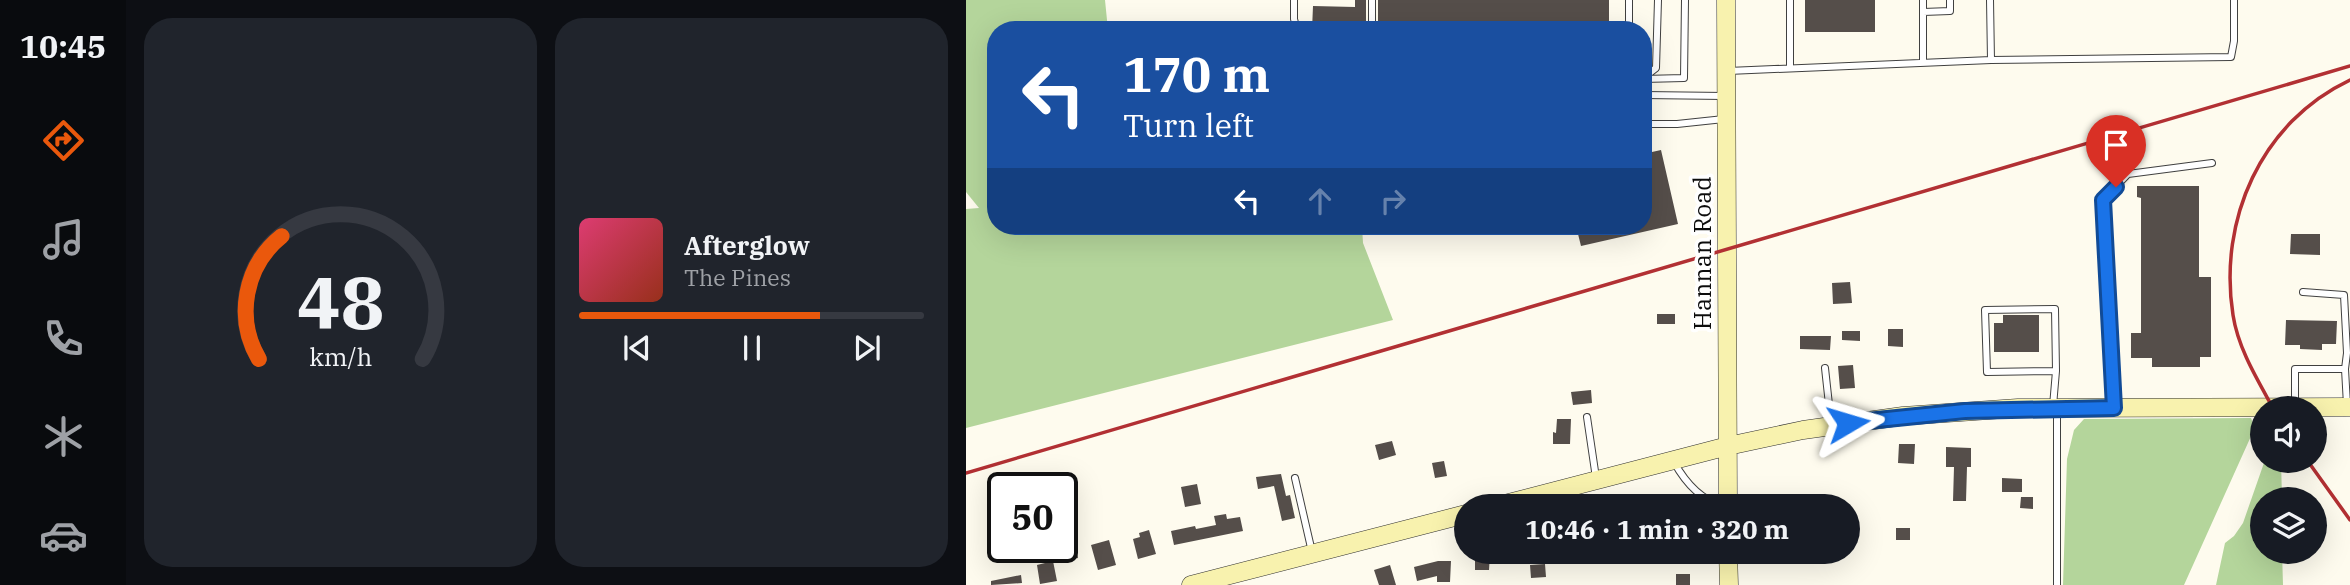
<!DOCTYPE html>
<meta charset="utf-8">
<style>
:root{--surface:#171b24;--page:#20242c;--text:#f1f3f6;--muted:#9ea1a6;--line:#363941;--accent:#ea580c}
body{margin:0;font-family:"IBM Plex Serif",serif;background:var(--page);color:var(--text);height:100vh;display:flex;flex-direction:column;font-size:26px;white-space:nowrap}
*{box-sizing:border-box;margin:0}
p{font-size:23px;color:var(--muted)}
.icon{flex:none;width:38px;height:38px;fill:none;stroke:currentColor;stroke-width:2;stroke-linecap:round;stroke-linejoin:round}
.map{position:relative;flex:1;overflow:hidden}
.side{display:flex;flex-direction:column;gap:18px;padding:18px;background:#0d0f14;width:840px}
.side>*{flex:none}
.guide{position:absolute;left:21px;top:21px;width:665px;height:214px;border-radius:28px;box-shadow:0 7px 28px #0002;background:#1a4fa0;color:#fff;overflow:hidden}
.tools{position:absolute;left:1284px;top:396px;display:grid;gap:14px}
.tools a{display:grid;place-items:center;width:77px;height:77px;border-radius:50%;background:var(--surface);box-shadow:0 7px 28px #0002;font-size:35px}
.speed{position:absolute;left:21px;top:472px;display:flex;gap:14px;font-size:35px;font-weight:700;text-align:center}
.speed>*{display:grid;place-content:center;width:91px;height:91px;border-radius:50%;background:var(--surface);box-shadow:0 7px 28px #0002;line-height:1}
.speed .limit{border:4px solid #111;border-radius:10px;background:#fff;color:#111}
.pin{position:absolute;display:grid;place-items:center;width:60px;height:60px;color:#fff;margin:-72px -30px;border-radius:50% 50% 50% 0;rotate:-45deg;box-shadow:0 0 7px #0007}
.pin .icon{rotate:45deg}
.me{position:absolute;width:77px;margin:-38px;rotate:83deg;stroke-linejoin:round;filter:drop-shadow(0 0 5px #0008)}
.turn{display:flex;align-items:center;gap:24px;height:147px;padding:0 21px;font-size:32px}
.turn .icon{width:91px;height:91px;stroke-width:2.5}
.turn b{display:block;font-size:49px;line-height:60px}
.lanes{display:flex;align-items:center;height:66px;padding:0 21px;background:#0003;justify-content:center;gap:35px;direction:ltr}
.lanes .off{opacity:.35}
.side .widget{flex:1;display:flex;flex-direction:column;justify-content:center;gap:10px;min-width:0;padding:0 24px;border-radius:28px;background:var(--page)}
.side .dial{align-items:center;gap:0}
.dial svg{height:182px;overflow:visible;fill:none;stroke:var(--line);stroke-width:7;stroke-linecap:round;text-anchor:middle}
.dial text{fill:var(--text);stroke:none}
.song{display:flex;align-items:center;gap:21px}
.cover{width:84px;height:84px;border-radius:10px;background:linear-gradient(135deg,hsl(340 70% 55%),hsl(10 70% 35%))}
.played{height:7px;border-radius:4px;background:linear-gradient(90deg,var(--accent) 70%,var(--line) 70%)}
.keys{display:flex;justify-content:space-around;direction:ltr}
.side .tiles{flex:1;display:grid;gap:18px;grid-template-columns:repeat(2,1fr)}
.trip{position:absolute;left:488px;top:494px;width:406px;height:70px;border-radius:35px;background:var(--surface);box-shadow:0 7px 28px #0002;font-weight:700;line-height:70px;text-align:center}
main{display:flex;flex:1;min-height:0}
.dock{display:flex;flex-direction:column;width:126px;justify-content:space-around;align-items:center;background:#090b0e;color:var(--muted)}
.dock .icon{width:49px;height:49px}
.dock .active{color:var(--accent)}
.dock b{font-size:32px;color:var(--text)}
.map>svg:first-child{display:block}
.forest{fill:#b4d59b}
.building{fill:#554e4a}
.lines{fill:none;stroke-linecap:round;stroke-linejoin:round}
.lane-casing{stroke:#404040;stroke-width:8}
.secondary-casing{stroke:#2f2f2f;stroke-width:19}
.lane{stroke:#fff;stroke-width:6}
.secondary{stroke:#f8f2ae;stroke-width:18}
.rail{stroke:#b23033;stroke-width:3.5}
.route-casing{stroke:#114b97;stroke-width:18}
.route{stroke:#1a73e8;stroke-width:12}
.labels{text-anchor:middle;stroke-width:7;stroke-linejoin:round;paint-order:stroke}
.street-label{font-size:24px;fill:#0d0d0d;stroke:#fff}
</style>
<main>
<nav class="dock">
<b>10:45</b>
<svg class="icon active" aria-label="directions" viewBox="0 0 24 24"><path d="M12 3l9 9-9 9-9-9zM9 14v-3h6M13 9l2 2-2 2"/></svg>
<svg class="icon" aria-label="music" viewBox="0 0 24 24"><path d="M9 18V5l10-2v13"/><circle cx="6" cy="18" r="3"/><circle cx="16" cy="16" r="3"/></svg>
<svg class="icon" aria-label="phone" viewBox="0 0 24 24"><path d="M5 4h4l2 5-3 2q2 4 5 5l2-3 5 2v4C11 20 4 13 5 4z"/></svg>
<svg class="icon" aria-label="climate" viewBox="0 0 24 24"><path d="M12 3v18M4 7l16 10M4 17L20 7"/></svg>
<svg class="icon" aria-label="car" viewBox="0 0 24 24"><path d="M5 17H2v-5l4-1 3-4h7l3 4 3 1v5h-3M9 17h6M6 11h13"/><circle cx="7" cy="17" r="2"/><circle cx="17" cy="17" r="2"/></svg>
</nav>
<section class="side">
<div class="tiles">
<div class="widget dial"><svg viewBox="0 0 100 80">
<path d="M14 69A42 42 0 1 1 86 69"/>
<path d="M14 69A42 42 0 0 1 24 15" stroke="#ea580c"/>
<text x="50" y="56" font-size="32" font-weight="700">48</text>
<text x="50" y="72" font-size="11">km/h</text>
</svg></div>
<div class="widget">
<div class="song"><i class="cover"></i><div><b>Afterglow</b><p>The Pines</p></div></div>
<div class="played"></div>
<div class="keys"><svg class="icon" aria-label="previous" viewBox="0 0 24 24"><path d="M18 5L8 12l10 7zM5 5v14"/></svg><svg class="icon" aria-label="pause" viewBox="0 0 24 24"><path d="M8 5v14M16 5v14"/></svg><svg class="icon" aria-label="next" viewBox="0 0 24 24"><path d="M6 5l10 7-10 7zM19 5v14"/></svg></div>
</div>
</div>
</section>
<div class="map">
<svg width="1384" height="585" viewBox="0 0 1384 585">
<rect width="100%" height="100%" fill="#fefbee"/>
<path class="forest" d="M0,0H139L142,30H30V226H396L397,243L427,320L0,428V209L13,208L0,192Z
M1285,418L1288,426L1286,434L1218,585H1097L1101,459L1108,430L1118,419Z
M1299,460H1315L1316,499H1297V551H1316L1317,585H1250L1259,543L1268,536L1277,523Z"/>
<path class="building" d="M389,0H400V30H346L347,6L389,7Z
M412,0H643V25L412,23Z
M839,0H909V32H839Z
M695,150L712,224L615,246L610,226H677V154Z
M1171,186H1233V277H1245V357H1234V367H1186V358H1165V333H1175V198L1171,197Z
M1325,234H1354V255L1324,254Z
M884,282L886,303L867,304L866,283Z
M691,314H709V324H691Z
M1037,315H1073V352H1028V323H1037Z
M1320,320L1371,321L1370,344H1356V350L1334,349V345H1319Z
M922,329H937V347L922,346Z
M876,331H894V341L876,340Z
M834,336H865L864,350L834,349Z
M887,365L889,388L874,389L872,366Z
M625,390L626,403L607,405L605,392Z
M591,419H605L604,444H587V432L590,433Z
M426,441L430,455L413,460L409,445Z
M933,444H949L948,464L932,463Z
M980,447L1005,448V467H1001L1000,501H987L988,467H980Z
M478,461L481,476L469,478L466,463Z
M315,474L320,496L324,495L329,518L316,521L308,486L292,489L290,477Z
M1036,478L1056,479V492H1036Z
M231,484L235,504L219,507L215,487Z
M1055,497H1067V509L1054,508Z
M260,514L261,519L274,517L277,531L208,545L205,531L229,526L230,529L250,525L248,516Z
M930,528H944V540H930Z
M183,530L190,554L172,559L167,539L174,537L173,533Z
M108,537L112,558L91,562L88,548H96V539Z
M143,540L150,565L132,570L125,545Z
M509,553H524L523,570H509Z
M87,561L91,581L74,584L71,565Z
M472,561H485L484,582H471V576L451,581L448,567Z
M579,564L580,577L565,578L564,565Z
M424,565L430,585H413L408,570Z
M710,574H724V585H710Z
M55,575L56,583L25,585V581Z"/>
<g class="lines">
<defs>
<path id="lane" d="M328,0V19L331,30
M957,0V62
M1024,0L1025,60
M957,12L984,11V0
M406,30V0
M663,30V0
M824,68V0
M762,71L1025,60L1265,57L1268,41V0
M677,78L690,68L692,0
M677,79L718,78L719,0
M677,95L759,96
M677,124H711L758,119
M1337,292L1378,295L1381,353L1379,369
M859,368L865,423
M1329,405V369H1379L1381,405
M1087,406L1090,371L1089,309L1019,310L1021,372L1090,371
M1148,406L1137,200L1162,174L1246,163
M621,417L630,478
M708,462C719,482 735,500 757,506
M329,478L346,552
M1091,585V410"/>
<path id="secondary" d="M760,0L762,506
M531,506L762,446L837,430L937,416L1052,408L1384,407
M762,551L763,585
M225,585L500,514"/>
</defs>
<use href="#lane" class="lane-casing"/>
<use href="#secondary" class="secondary-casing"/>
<use href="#lane" class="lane"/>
<use href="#secondary" class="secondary"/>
<path class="rail" d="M1307,408C1291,379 1272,348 1267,315C1252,220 1295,122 1384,80
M1341,460L1384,520
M0,473L1384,66"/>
</g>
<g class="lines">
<defs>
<path id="route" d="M882,423L999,411L1148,408L1137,200L1150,187"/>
</defs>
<use href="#route" class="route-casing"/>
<use href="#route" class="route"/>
</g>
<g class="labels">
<g class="street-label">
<text transform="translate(737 253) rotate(-90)" y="8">Hannan Road</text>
</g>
</g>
</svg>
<div class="tools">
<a><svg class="icon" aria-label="sound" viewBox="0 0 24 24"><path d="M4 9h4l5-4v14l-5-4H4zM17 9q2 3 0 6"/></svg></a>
<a><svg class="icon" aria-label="layers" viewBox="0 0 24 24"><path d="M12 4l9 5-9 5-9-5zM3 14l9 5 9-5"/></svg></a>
</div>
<div class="speed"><div class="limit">50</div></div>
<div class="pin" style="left:1150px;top:187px;background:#d93025"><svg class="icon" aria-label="arrive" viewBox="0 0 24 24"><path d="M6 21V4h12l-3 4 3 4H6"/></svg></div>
<svg class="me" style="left:882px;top:423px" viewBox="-20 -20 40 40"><path d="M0-17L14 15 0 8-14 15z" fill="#1a73e8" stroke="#fff" stroke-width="4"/></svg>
<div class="trip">10:46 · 1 min · 320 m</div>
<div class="guide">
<div class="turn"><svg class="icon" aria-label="left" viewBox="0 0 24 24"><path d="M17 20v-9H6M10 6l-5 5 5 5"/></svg><div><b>170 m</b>Turn left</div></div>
<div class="lanes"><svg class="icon" aria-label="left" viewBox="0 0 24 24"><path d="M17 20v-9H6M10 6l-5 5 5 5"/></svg><svg class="icon off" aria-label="ahead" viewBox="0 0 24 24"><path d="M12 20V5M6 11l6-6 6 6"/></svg><svg class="icon off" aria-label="right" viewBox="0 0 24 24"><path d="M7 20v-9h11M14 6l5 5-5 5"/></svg></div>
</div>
</div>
</main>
